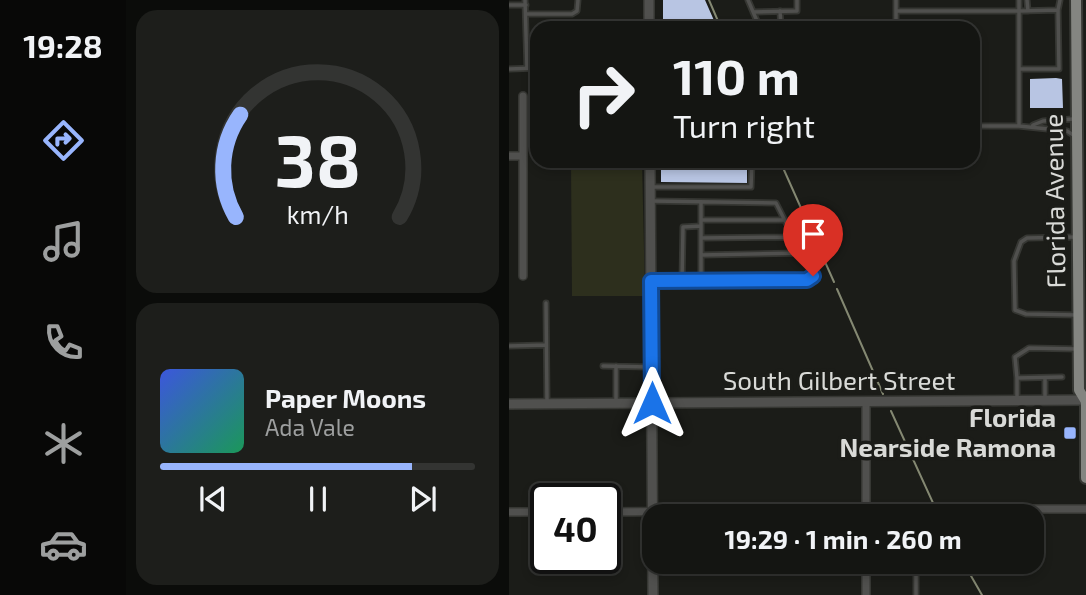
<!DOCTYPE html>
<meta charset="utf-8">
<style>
:root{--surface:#141512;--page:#1d1e1b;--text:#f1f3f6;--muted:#9d9f9f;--line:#333432;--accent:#98b5fd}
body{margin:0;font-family:"Exo 2",sans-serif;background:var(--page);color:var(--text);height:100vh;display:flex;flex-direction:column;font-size:26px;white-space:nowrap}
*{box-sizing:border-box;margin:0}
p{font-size:23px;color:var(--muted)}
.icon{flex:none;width:38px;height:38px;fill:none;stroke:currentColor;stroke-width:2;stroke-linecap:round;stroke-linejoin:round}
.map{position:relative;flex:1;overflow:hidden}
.sheet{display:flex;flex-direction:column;gap:10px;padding:10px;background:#0b0c0a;width:383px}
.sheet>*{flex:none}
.banner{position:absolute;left:21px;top:21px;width:450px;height:147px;border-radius:21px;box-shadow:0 4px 10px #0003,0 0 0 2px var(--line);background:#141512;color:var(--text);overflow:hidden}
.speed{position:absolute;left:21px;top:483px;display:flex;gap:14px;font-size:35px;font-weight:700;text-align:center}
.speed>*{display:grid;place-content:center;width:91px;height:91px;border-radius:50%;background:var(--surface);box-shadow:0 4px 10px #0003,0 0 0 2px var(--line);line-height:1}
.speed .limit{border:4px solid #111;border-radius:10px;background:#fff;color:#111}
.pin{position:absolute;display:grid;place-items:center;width:60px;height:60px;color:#fff;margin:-72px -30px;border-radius:50% 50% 50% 0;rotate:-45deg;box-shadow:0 0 7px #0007}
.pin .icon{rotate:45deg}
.me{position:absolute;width:77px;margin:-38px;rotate:0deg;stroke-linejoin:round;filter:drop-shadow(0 0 5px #0008)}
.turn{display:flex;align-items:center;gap:24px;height:147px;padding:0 28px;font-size:32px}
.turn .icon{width:91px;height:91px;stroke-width:2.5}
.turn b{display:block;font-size:49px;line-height:60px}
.sheet .widget{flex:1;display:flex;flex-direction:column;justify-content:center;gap:10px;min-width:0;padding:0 24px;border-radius:21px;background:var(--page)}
.sheet .dial{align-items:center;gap:0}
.dial svg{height:182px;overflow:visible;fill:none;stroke:var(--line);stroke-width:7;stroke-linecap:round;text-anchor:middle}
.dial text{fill:var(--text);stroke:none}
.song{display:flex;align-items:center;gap:21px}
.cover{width:84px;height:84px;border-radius:10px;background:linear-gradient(135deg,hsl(230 70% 55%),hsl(150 70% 35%))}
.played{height:7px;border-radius:4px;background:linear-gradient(90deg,var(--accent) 80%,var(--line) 80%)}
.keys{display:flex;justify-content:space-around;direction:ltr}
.trip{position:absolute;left:133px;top:504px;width:402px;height:70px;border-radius:21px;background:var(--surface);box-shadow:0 4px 10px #0003,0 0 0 2px var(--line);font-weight:700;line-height:70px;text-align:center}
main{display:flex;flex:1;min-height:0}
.dock{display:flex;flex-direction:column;width:126px;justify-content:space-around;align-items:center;background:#080807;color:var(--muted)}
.dock .icon{width:49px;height:49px}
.dock .active{color:var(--accent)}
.dock b{font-size:32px;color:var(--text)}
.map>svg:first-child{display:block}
.green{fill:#2d2f1d}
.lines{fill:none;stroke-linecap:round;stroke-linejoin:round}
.stream{stroke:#848872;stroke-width:2}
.building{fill:#b8c5e3}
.service-casing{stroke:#363733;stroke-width:7}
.minor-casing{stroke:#363733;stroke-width:10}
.tertiary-casing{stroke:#363733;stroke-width:12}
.primary-casing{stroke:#363733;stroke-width:14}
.service{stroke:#50504e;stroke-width:3.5}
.minor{stroke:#50504e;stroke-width:7}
.tertiary{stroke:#50504e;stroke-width:9}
.primary{stroke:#848581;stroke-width:10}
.route-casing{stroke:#114b97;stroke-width:18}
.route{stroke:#1a73e8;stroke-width:12}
.poi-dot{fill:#98b5fd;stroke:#1b1c18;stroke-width:2.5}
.labels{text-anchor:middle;stroke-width:7;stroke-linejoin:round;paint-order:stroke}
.street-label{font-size:26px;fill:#d9dad7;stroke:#1b1c18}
.poi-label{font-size:26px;font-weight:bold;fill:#d9dad7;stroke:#1b1c18;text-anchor:end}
</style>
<main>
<nav class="dock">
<b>19:28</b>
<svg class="icon active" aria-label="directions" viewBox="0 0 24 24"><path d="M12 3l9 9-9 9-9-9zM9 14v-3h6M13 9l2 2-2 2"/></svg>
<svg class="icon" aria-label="music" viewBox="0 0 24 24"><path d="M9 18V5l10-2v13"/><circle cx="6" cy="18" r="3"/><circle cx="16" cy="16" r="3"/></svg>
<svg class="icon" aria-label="phone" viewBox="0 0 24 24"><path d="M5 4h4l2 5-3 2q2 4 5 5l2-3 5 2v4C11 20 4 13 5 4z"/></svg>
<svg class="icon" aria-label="climate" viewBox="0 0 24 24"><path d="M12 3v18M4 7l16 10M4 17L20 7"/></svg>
<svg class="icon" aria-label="car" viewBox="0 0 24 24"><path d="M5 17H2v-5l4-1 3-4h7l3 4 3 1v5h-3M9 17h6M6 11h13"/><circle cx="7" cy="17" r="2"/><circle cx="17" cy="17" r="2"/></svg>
</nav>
<section class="sheet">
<div class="widget dial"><svg viewBox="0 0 100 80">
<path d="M14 69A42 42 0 1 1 86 69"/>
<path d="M14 69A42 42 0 0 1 16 24" stroke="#98b5fd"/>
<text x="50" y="56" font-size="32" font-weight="700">38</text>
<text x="50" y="72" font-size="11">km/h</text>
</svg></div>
<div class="widget">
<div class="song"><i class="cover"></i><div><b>Paper Moons</b><p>Ada Vale</p></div></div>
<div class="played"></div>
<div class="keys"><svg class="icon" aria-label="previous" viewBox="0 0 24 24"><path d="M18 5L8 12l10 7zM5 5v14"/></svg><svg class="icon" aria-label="pause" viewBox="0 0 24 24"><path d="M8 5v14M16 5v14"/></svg><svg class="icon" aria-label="next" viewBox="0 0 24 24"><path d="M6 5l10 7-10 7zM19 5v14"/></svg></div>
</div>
</section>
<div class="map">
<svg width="577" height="595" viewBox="0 0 577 595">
<rect width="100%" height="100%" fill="#1b1c18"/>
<path class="green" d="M62,161H133L136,296H63Z"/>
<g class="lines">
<path class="stream" d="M200,0L212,28
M271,161L325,282
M328,289L374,394
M382,411L430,516
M454,562L473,595"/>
</g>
<path class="building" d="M154,0H196L207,25L154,26Z
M547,78L553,79L554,108H521V79Z
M152,161H238V183L152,182Z"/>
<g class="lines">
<defs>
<path id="service" d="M16,0L18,68
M239,0L251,28
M387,0V28
M518,0L519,11
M0,5H17
M549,10L551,0
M271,11L272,28
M387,11H510V0
M244,12L288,11V0
M17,14H63L68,11L69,0
M0,69L28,68
M524,125L534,121L564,119
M464,126H510V11L549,10L550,69H510
M510,126L558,131L566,136
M141,187H242L243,161
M143,201L267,203L304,276L298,280L144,281
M192,202V281
M192,220H276
M567,237L518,238L512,242L505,261L506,310L517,314L568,315
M192,238L284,237
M192,255L292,253
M173,281L174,227L192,226
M37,303L38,401
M0,346L37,345
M94,366L140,367
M107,366V403
M508,378L506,357L520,348L568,349
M536,378V400
M508,398V378L553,377
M407,562V595"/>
<path id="minor" d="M14,96V276
M0,156H14
M357,401V516
M469,509H577
M0,512H37
M96,512L357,510
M357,595V562"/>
<path id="tertiary" d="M140,0V28
M141,161L144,595
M0,404L576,400"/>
<path id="primary" d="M567,0L570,390L576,400
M577,399V478"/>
</defs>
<use href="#service" class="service-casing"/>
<use href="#minor" class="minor-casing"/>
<use href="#tertiary" class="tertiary-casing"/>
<use href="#primary" class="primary-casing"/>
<use href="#service" class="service"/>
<use href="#minor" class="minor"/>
<use href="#tertiary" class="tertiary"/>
<use href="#primary" class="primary"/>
</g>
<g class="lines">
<defs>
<path id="route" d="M143,403L142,281L298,280L304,276"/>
</defs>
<use href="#route" class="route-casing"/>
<use href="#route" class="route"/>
</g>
<rect class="poi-dot" x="554" y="426" width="14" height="14" rx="3.5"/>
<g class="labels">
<g class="street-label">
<text transform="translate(546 201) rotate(-91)" y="9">Florida Avenue</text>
<text x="330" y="390">South Gilbert Street</text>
</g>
<g class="poi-label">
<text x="547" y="427">Florida<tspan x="547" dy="30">Nearside Ramona</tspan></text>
</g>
</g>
</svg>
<div class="speed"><div class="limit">40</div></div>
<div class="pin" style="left:304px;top:276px;background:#d93025"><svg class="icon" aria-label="arrive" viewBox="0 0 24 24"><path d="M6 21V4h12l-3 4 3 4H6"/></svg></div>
<svg class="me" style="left:143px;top:403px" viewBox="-20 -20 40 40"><path d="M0-17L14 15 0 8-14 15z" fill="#1a73e8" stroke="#fff" stroke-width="4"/></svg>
<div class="trip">19:29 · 1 min · 260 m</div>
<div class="banner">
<div class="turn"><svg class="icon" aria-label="right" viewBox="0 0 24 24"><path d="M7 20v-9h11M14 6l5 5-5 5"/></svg><div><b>110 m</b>Turn right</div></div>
</div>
</div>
</main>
